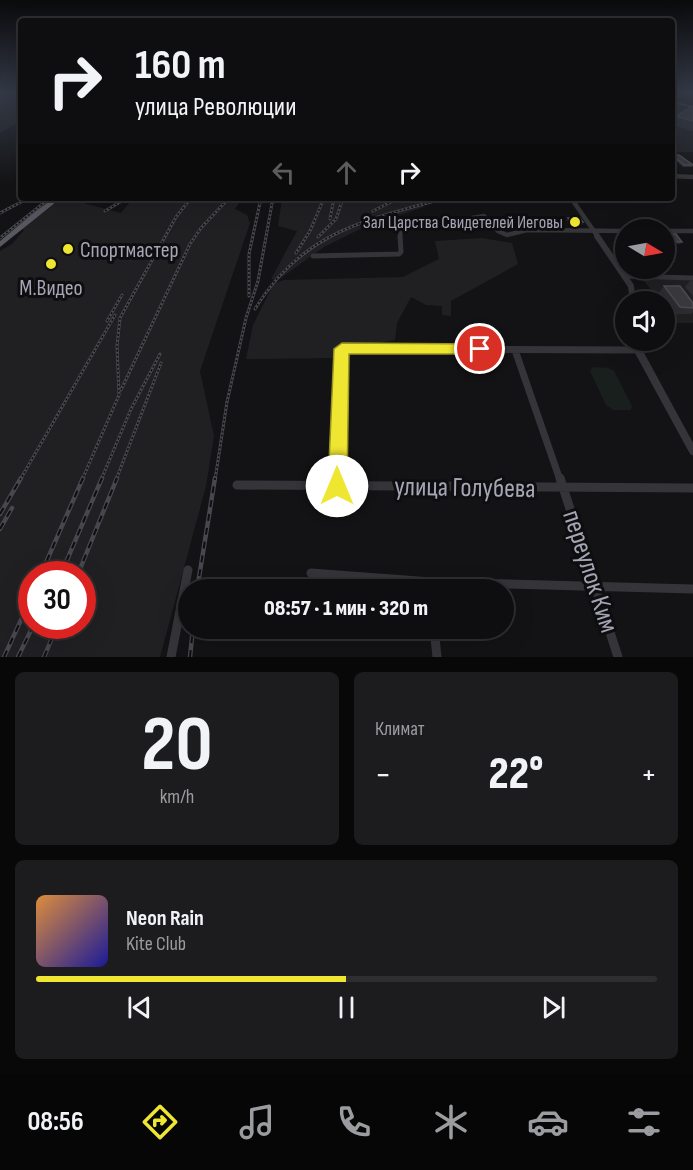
<!DOCTYPE html>
<html lang="ru">
<meta charset="utf-8">
<style>
:root{--surface:#0e0e10;--page:#1c1c1e;--text:#f1f3f6;--muted:#9b9c9f;--line:#2e2e30;--accent:#efe631}
body{margin:0;font-family:"Sofia Sans Condensed",sans-serif;background:var(--page);color:var(--text);height:100vh;display:flex;flex-direction:column;font-size:22px;white-space:nowrap}
*{box-sizing:border-box;margin:0}
p{font-size:20px;color:var(--muted)}
.icon{flex:none;width:33px;height:33px;fill:none;stroke:currentColor;stroke-width:2;stroke-linecap:round;stroke-linejoin:round}
.map{position:relative;height:657px;overflow:hidden}
.sheet{display:flex;flex-direction:column;gap:15px;padding:15px;background:#080809;flex:1}
.sheet>*{flex:none}
.guide{position:absolute;left:18px;top:18px;width:657px;height:183px;border-radius:6px;box-shadow:0 6px 24px #0002,0 0 0 2px var(--line);background:#0e0e10;color:var(--text);overflow:hidden}
.needle{width:39px;rotate:100deg}
.tools{position:absolute;left:615px;top:219px;display:grid;gap:12px}
.tools a{display:grid;place-items:center;width:60px;height:60px;border-radius:50%;background:var(--surface);box-shadow:0 6px 24px #0002,0 0 0 2px var(--line);font-size:30px}
.speed{position:absolute;left:18px;top:561px;display:flex;gap:12px;font-size:30px;font-weight:700;text-align:center}
.speed>*{display:grid;place-content:center;width:78px;height:78px;border-radius:50%;background:var(--surface);box-shadow:0 6px 24px #0002,0 0 0 2px var(--line);line-height:1}
.speed .limit{border:9px solid #d22;background:#fff;color:#111}
.pin{position:absolute;display:grid;place-items:center;width:51px;height:51px;color:#fff;margin:-26px;border:3px solid #fff;border-radius:50%;box-shadow:0 2px 6px #0007}
.me{position:absolute;width:66px;margin:-33px;rotate:0deg;stroke-linejoin:round;filter:drop-shadow(0 0 4px #0008)}
.turn{display:flex;align-items:center;gap:21px;height:126px;padding:0 18px;font-size:27px}
.turn .icon{width:78px;height:78px;stroke-width:2.5}
.turn b{display:block;font-size:42px;line-height:51px}
.lanes{display:flex;align-items:center;height:57px;padding:0 18px;background:#0003;justify-content:center;gap:30px;direction:ltr}
.lanes .off{opacity:.35}
.big{font-size:45px;font-weight:800;line-height:1.1}
.sheet .card{flex:1;display:flex;flex-direction:column;justify-content:center;gap:9px;min-width:0;padding:0 21px;border-radius:9px;background:var(--page)}
.sheet .dial{align-items:center;gap:0}
.dial b{font-size:78px;line-height:1}
.song{display:flex;align-items:center;gap:18px}
.cover{width:72px;height:72px;border-radius:9px;background:linear-gradient(135deg,hsl(30 70% 55%),hsl(240 70% 35%))}
.played{height:6px;border-radius:3px;background:linear-gradient(90deg,var(--accent) 50%,var(--line) 50%)}
.keys{display:flex;justify-content:space-around;direction:ltr}
.heat{display:flex;justify-content:space-between;align-items:center;font-size:33px;direction:ltr}
.sheet .tiles{flex:1;display:grid;gap:15px;grid-template-columns:1fr 1fr}
.card:last-child{grid-column:span 2}
.trip{position:absolute;left:178px;top:579px;width:336px;height:60px;border-radius:30px;background:var(--surface);box-shadow:0 6px 24px #0002,0 0 0 2px var(--line);font-weight:800;line-height:60px;text-align:center}
.tabs{display:flex;height:96px;justify-content:space-around;align-items:center;background:#060606;color:var(--muted)}
.tabs .icon{width:42px;height:42px}
.tabs .selected{color:var(--accent)}
.tabs b{font-size:27px;color:var(--text)}
.map>svg:first-child{display:block}
.built{fill:#201f22;fill-rule:evenodd}
.green{fill:#191f1c}
.lines{fill:none;stroke-linecap:round;stroke-linejoin:round}
.minor-far3{stroke:#353439;stroke-width:4.5}
.minor-far2{stroke:#353439;stroke-width:5}
.minor-far1{stroke:#353439;stroke-width:7}
.minor{stroke:#353439;stroke-width:9}
.tertiary-far2{stroke:#353439;stroke-width:4.5}
.tertiary-far1{stroke:#353439;stroke-width:6}
.tertiary{stroke:#353439;stroke-width:8}
.secondary{fill:#424249;fill-rule:evenodd}
.trunk{fill:#585861;fill-rule:evenodd}
.rail-far1-casing{stroke:#47474e;stroke-width:3}
.rail-casing{stroke:#47474e;stroke-width:4.5}
.rail-far1{stroke:#0e0e10;stroke-width:1.5;stroke-dasharray:2;stroke-linecap:butt}
.rail{stroke:#0e0e10;stroke-width:2;stroke-dasharray:7;stroke-linecap:butt}
.wall{fill:#2d2c30}
.building{fill:#3a393e;stroke:#4b4a51;stroke-width:1.5}
.route{fill:#efe631;stroke:#9b9620;stroke-width:1.5}
.poi-dot{fill:#efe631;stroke:#0e0e10;stroke-width:2}
.labels{text-anchor:middle;stroke-width:6;stroke-linejoin:round;paint-order:stroke}
.far-poi-label{font-size:18px;fill:#a5a5b5;stroke:#0e0e10;text-anchor:end}
.poi-label{font-size:22px;fill:#a5a5b5;stroke:#0e0e10;text-anchor:start}
.near-street-label{font-size:27px;fill:#a5a5b5;stroke:#0e0e10}
</style>
<div class="map">
<svg width="693" height="657" viewBox="0 0 693 657">
<rect width="100%" height="100%" fill="#131315"/>
<path class="built" d="M0,93H21V121L0,133Z
M672,104L693,110V152H672Z
M65,198L121,213L133,198H242L235,209L247,215L250,223L200,371L214,436L206,486L160,657H0V251L12,244L24,230L22,229L47,208ZM32,574H82V626H32Z
M282,198H452L423,205L424,207L364,227L324,247L278,280L271,279L297,231L278,226Z
M482,238L512,243L518,264L451,301V316L442,315V306L426,305L411,297L397,323L395,340L377,343L339,344L337,358L246,359L253,325L274,283L284,280L403,277L439,259L435,241Z
M643,279L693,280V323H675L665,308L664,302L659,301Z"/>
<path class="green" d="M593,367L608,368L614,371L632,406L631,410H613L606,405L590,371Z"/>
<g class="lines">
<path class="minor-far3" d="M664,231H693
M400,237L401,228L421,227L484,216L498,231L507,235L527,230L626,231"/>
<path class="minor-far2" d="M313,256L399,254L401,252L400,236
M625,276L693,278"/>
<path class="minor-far1" d="M515,350L560,480
M337,480L342,349L635,350"/>
<path class="minor" d="M560,478L618,657
M237,485L693,488
M337,486V478
M311,573L431,582L693,589
M434,628L437,657
M171,657L188,570"/>
<path class="tertiary-far2" d="M672,176L693,177
M571,198L598,237"/>
<path class="tertiary-far1" d="M597,236L631,286L633,302
M632,340L633,343"/>
<path class="tertiary" d="M633,341L693,451"/>
<path class="secondary" d="M672,101L693,106V108L672,103Z"/>
<path class="trunk" d="M54,198H61L0,247V241L36,211Z"/>
<defs>
<path id="rail-far1" d="M105,211L127,198
M373,211L399,198
M0,213L29,198
M330,219L334,198
M318,237L336,219L343,198
M0,238L50,198
M296,253L310,231L324,198
M249,296V254L261,198
M255,309C302,232 365,220 446,198
M107,321L122,295
M121,390L190,244L201,228L229,198
M20,480L115,315
M82,480L119,395L117,346L120,318L176,217L191,198
M101,480L131,409L160,354
M116,480L161,363
M215,480L227,402L246,318L258,281L273,198"/>
<path id="rail" d="M0,514L21,478
M0,529L12,508
M41,574L83,478
M61,574L102,478
M78,574L117,478
M197,590L215,478
M4,657L32,596
M18,657L33,626
M44,657L57,626
M190,657L193,628"/>
</defs>
<use href="#rail-far1" class="rail-far1-casing"/>
<use href="#rail" class="rail-casing"/>
<use href="#rail-far1" class="rail-far1"/>
<use href="#rail" class="rail"/>
</g>
<path class="wall" d="M693,106V131L672,125L676,116Z
M672,155L693,165L692,167H683L672,157Z
M568,218L583,222L582,225L570,224L567,220Z
M664,234L682,242L680,244L664,243Z
M690,281H693V296L685,287Z
M664,286L693,303V312L691,314H675L659,293Z"/>
<path class="building" d="M693,106V121L676,116Z
M672,155H679L693,165H684Z
M568,218H580L583,222H571Z
M664,234H676L682,242L664,241Z
M664,286H680L693,303V308L680,307Z"/>
<linearGradient id="sky" x2="0" y2="1"><stop stop-color="#0a0a0c"/><stop offset="0.5" stop-color="#333946"/><stop offset="1" stop-color="#333946" stop-opacity="0"/></linearGradient>
<rect width="693" height="185" fill="url(#sky)"/>
<path class="route" d="M342,343L480,344L487,349L480,354H349L347,486L344,492L337,495L331,492L328,486L334,349Z"/>
<g class="poi-dot">
<circle cx="575" cy="222" r="6"/>
<circle cx="68" cy="249" r="6"/>
<circle cx="51" cy="264" r="6"/>
</g>
<g class="labels">
<g class="far-poi-label">
<text x="563" y="228">Зал Царства Свидетелей Иеговы</text>
</g>
<g class="poi-label">
<text x="80" y="257">Спортмастер</text>
<text x="51" y="295" text-anchor="middle">М.Видео</text>
</g>
<g class="near-street-label">
<text transform="translate(465 487) rotate(1)" y="9">улица Голубева</text>
<text transform="translate(591 571) rotate(72)" y="9">переулок Ким</text>
</g>
</g>
</svg>
<div class="tools">
<a><svg class="needle" viewBox="-14 -14 28 28"><path d="M0-13l5 13h-10z" fill="#e53935"/><path d="M0 13l5-13h-10z" fill="#9b9c9f"/></svg></a>
<a><svg class="icon" aria-label="sound" viewBox="0 0 24 24"><path d="M4 9h4l5-4v14l-5-4H4zM17 9q2 3 0 6"/></svg></a>
</div>
<div class="speed"><div class="limit">30</div></div>
<div class="pin" style="left:480px;top:349px;background:#d93025"><svg class="icon" aria-label="arrive" viewBox="0 0 24 24"><path d="M6 21V4h12l-3 4 3 4H6"/></svg></div>
<svg class="me" style="left:337px;top:486px" viewBox="-20 -20 40 40"><circle r="19" fill="#fff"/><path d="M0-13L10 11 0 6-10 11z" fill="#efe631"/></svg>
<div class="trip">08:57 · 1 мин · 320 m</div>
<div class="guide">
<div class="turn"><svg class="icon" aria-label="right" viewBox="0 0 24 24"><path d="M7 20v-9h11M14 6l5 5-5 5"/></svg><div><b>160 m</b>улица Революции</div></div>
<div class="lanes"><svg class="icon off" aria-label="left" viewBox="0 0 24 24"><path d="M17 20v-9H6M10 6l-5 5 5 5"/></svg><svg class="icon off" aria-label="ahead" viewBox="0 0 24 24"><path d="M12 20V5M6 11l6-6 6 6"/></svg><svg class="icon" aria-label="right" viewBox="0 0 24 24"><path d="M7 20v-9h11M14 6l5 5-5 5"/></svg></div>
</div>
</div>
<section class="sheet">
<div class="tiles">
<div class="card dial"><b>20</b><p>km/h</p></div>
<div class="card"><p>Климат</p>
<div class="heat"><a>−</a><b class="big">22°</b><a>+</a></div>
</div>
<div class="card">
<div class="song"><i class="cover"></i><div><b>Neon Rain</b><p>Kite Club</p></div></div>
<div class="played"></div>
<div class="keys"><svg class="icon" aria-label="previous" viewBox="0 0 24 24"><path d="M18 5L8 12l10 7zM5 5v14"/></svg><svg class="icon" aria-label="pause" viewBox="0 0 24 24"><path d="M8 5v14M16 5v14"/></svg><svg class="icon" aria-label="next" viewBox="0 0 24 24"><path d="M6 5l10 7-10 7zM19 5v14"/></svg></div>
</div>
</div>
</section>
<nav class="tabs">
<b>08:56</b>
<svg class="icon selected" aria-label="directions" viewBox="0 0 24 24"><path d="M12 3l9 9-9 9-9-9zM9 14v-3h6M13 9l2 2-2 2"/></svg>
<svg class="icon" aria-label="music" viewBox="0 0 24 24"><path d="M9 18V5l10-2v13"/><circle cx="6" cy="18" r="3"/><circle cx="16" cy="16" r="3"/></svg>
<svg class="icon" aria-label="phone" viewBox="0 0 24 24"><path d="M5 4h4l2 5-3 2q2 4 5 5l2-3 5 2v4C11 20 4 13 5 4z"/></svg>
<svg class="icon" aria-label="climate" viewBox="0 0 24 24"><path d="M12 3v18M4 7l16 10M4 17L20 7"/></svg>
<svg class="icon" aria-label="car" viewBox="0 0 24 24"><path d="M5 17H2v-5l4-1 3-4h7l3 4 3 1v5h-3M9 17h6M6 11h13"/><circle cx="7" cy="17" r="2"/><circle cx="17" cy="17" r="2"/></svg>
<svg class="icon" aria-label="filters" viewBox="0 0 24 24"><path d="M4 7h16M4 17h16"/><circle cx="9" cy="7" r="2"/><circle cx="15" cy="17" r="2"/></svg>
</nav>
